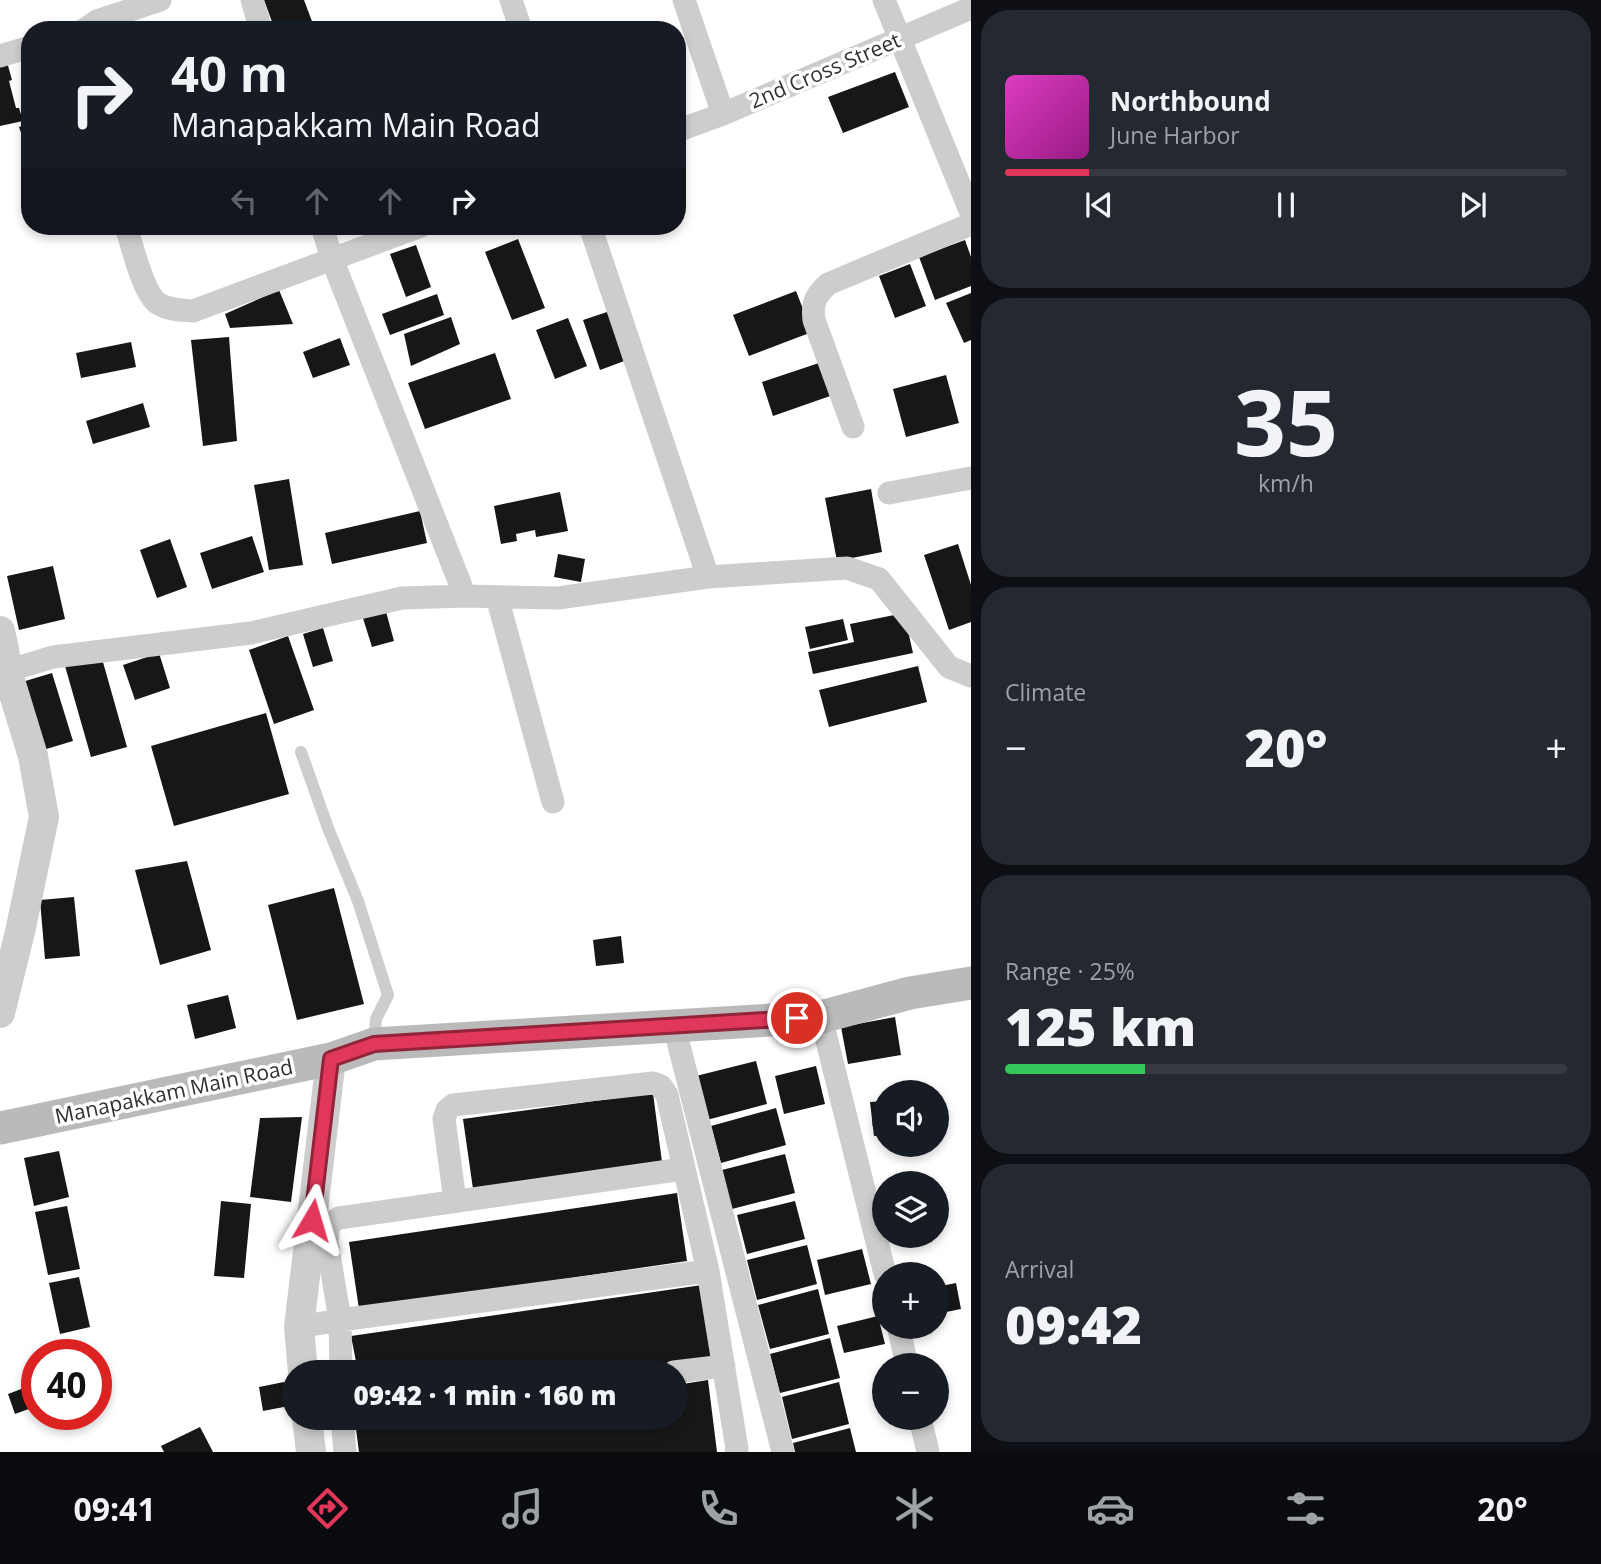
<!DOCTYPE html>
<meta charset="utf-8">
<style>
:root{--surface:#171b24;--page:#242831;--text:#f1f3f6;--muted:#9ea1a6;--line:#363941;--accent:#e1375a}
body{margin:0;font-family:"Open Sans",sans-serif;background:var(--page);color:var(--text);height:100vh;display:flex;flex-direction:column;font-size:26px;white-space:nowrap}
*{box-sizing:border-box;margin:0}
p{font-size:23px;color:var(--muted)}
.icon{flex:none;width:38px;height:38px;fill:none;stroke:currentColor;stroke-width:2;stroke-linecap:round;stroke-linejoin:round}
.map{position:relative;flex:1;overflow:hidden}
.details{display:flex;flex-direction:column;gap:10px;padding:10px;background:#0d0f14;width:630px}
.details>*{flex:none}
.banner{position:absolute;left:21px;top:21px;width:665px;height:214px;border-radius:28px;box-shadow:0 4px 10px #0003;background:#171b24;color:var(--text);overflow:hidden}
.controls{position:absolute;left:872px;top:1080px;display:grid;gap:14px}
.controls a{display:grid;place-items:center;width:77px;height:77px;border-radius:50%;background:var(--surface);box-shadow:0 4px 10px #0003;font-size:35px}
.speed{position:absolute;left:21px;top:1339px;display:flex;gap:14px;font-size:35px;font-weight:700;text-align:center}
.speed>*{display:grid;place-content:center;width:91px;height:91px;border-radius:50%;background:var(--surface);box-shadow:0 4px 10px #0003;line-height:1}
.speed .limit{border:10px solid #d22;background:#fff;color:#111}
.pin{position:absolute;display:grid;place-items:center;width:60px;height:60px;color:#fff;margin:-30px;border:4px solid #fff;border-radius:50%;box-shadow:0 2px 7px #0007}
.me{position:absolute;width:77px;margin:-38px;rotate:7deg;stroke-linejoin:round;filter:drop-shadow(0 0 5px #0008)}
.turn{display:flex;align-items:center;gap:24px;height:147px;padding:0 35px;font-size:32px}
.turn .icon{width:91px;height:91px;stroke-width:2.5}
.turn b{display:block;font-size:49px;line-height:60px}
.lanes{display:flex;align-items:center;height:66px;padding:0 35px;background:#0003;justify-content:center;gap:35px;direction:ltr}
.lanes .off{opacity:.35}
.big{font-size:52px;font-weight:800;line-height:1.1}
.details .tile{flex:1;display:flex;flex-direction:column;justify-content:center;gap:10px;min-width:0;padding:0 24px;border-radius:28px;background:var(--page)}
.details .dial{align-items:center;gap:0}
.dial b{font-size:91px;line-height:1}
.song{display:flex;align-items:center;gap:21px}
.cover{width:84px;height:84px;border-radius:10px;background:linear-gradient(135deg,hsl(310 70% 55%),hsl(310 70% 35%))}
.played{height:7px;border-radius:4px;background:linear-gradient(90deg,var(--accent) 15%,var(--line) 15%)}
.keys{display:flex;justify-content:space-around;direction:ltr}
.heat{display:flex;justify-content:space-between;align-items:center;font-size:38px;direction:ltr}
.charge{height:10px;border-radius:5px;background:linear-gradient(90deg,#34c759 25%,var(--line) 0)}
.trip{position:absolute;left:282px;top:1360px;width:406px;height:70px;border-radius:35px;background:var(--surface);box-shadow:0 4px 10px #0003;font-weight:800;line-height:70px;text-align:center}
.tabs{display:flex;height:112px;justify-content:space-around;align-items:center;background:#090b0e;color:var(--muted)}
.tabs .icon{width:49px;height:49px}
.tabs .on{color:var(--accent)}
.tabs b{font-size:32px;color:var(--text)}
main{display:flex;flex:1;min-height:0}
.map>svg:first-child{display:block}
.building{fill:#171717}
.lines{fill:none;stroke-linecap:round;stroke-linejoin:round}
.service{stroke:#cdcdcd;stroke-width:12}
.minor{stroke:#cdcdcd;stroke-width:23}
.tertiary{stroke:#cdcdcd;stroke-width:30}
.secondary{stroke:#bababa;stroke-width:33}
.route-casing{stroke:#92243a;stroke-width:18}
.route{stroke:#e1375a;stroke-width:12}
.labels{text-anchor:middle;stroke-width:7;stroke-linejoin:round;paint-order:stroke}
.street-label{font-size:21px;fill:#303030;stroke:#fff}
</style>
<main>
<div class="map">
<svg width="971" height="1452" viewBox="0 0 971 1452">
<rect width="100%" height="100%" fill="#fff"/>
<path class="building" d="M264,0H304L313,24L298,30H275Z
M342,21L345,30H318V29Z
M7,62L12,80L9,81L16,108H19L23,121L0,126V64Z
M895,72L909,107L843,133L828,97Z
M30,123V143L25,144L19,127Z
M518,239L545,308L512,320L485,252Z
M965,240L971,257V286L935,300L919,257Z
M416,245L431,287L406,297L390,254Z
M910,264L926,306L895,318L879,276Z
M279,290L293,324L230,328L225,314Z
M796,291L812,332L749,356L733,315Z
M971,293V340L964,343L946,303Z
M437,294L444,315L390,335L382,314Z
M610,311L627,360L600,370L583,320Z
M451,317L460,344L411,366L404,334Z
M568,318L587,366L555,379L536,330Z
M229,337L237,441L203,446L191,340Z
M340,338L350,365L313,378L303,352Z
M131,342L136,367L81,378L76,353Z
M495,353L511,399L425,429L408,383Z
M822,362L833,395L773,416L762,382Z
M946,375L959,423L906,437L893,389Z
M143,403L150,427L93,444L86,421Z
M289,479L303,565L269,570L254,485Z
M871,489L882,552L837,561L825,498Z
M560,492L568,531L536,537L535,530L516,534L517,541L501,544L494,506Z
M420,511L427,543L332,564L325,533Z
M252,536L264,572L212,589L200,553Z
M170,539L187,587L157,598L140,550Z
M958,544L971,585V622L949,630L924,555Z
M558,554L585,559L581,582L554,577Z
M53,566L65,619L19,630L7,576Z
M385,608L394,641L372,647L362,615Z
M904,613L913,653L813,674L808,652L854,642L850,624Z
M843,619L848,640L810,649L805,627Z
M323,628L333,661L313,667L303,634Z
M288,636L314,710L274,724L249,650Z
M159,653L170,688L135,700L123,665Z
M101,655L127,747L91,757L65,666Z
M918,666L927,702L829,727L819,690Z
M52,673L73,741L43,750L22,682Z
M266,713L289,794L174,826L151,746Z
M187,861L211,950L160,965L135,870Z
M334,888L364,1004L297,1020L268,905Z
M74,897L80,956L45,959L40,900Z
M621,936L624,963L596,966L593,940Z
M228,995L236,1028L195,1039L187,1005Z
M895,1017L901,1055L848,1064L841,1027Z
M756,1061L767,1104L703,1121L692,1077Z
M816,1066L825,1104L784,1114L775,1076Z
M653,1093L662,1162L473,1189L463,1119Z
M884,1101V1135L874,1136L870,1102Z
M776,1108L786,1145L721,1163L711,1126Z
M302,1117L291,1202L250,1197L260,1118Z
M59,1151L69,1197L34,1206L24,1158Z
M785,1154L795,1193L732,1209L722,1170Z
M677,1193L687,1261L359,1309L349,1242Z
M221,1201L251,1204L244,1278L214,1276Z
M795,1201L805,1239L747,1254L737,1215Z
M67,1206L80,1269L48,1275L35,1212Z
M807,1245L817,1284L757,1300L747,1260Z
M862,1249L871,1284L825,1295L817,1260Z
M79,1277L90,1327L60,1334L49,1283Z
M956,1283L961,1309L936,1314V1287Z
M702,1285L713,1358L609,1372H358L351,1336Z
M818,1289L829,1334L770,1349L758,1305Z
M878,1316L885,1344L844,1353L837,1326Z
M830,1338L840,1378L780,1393L770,1354Z
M708,1380L717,1452H359L356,1429L439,1418H676V1385Z
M284,1382L289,1406L263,1411L259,1387Z
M839,1382L849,1424L792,1439L782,1397Z
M37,1383V1406L15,1414L8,1394Z
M200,1427L213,1452H164L161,1446Z
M850,1428L856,1452H795L793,1443Z"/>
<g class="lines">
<path class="service" d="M301,752L328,828L358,901L388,995L376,1019L374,1043"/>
<path class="minor" d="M252,0L261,30
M511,0L521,30
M684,0L723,114
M884,0L971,213
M84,30L97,21L160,0
M0,56L30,47
M677,131L723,114L971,8
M126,226C132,245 142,289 156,302C166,310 181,310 193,311L421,226
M322,226L332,259L465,596
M590,226L708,577
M853,427L814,320C812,303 815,296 828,284L971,224
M889,493L971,478
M497,597L553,802
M7,671L53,657L251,633L402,598L465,596L558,598L708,577L847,568L879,579L949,667L971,676
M821,1017L885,1274
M674,1026L783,1452
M708,1271L737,1449L736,1452
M898,1326L907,1365
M299,1327L340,1320L708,1271L667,1095L661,1086L653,1083L453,1105L447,1110L444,1119L455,1201
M341,1372L340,1320L327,1242L329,1224L339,1218L683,1169
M674,1372L724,1366
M342,1418L345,1452
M920,1418L928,1452"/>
<path class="tertiary" d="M0,631L4,649L7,671L33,756L44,817L20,932L0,1013
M303,1372L299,1327L331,1059
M307,1418L311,1452"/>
<path class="secondary" d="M0,1128L331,1059L374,1044L821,1017L910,993L971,983"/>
</g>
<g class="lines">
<defs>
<path id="route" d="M312,1220L331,1059L374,1044L797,1018"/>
</defs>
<use href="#route" class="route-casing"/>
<use href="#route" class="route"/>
</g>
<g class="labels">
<g class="street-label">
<text transform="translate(825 71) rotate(-23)" y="7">2nd Cross Street</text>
<text transform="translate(174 1092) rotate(-12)" y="7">Manapakkam Main Road</text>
</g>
</g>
</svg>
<div class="controls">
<a><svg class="icon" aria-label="sound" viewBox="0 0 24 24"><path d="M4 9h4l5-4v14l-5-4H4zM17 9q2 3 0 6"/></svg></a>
<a><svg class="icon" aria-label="layers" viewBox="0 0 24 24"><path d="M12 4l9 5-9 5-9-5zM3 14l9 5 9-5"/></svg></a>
<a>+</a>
<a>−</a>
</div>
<div class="speed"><div class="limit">40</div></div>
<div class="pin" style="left:797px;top:1018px;background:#d93025"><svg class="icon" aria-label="arrive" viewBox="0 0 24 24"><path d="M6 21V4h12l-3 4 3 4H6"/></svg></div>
<svg class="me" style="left:312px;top:1220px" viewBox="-20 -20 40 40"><path d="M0-17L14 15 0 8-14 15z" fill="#e1375a" stroke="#fff" stroke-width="4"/></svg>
<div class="trip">09:42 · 1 min · 160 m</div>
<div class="banner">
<div class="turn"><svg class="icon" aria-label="right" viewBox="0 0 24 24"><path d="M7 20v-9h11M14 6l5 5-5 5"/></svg><div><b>40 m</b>Manapakkam Main Road</div></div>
<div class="lanes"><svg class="icon off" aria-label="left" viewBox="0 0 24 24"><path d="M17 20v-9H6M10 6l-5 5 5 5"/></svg><svg class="icon off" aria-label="ahead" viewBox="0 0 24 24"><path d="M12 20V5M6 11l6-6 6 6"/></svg><svg class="icon off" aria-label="ahead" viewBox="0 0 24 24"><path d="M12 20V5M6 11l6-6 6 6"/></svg><svg class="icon" aria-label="right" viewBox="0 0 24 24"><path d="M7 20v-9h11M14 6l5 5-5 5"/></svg></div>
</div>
</div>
<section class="details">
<div class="tile">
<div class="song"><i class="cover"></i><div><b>Northbound</b><p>June Harbor</p></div></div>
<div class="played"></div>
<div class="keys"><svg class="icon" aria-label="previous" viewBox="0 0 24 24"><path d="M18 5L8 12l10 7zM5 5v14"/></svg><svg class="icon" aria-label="pause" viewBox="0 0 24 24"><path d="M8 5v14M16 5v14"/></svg><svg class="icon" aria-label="next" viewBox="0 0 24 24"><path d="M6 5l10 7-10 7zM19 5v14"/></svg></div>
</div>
<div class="tile dial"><b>35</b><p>km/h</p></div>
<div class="tile"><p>Climate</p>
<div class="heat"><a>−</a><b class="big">20°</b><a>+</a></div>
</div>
<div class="tile"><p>Range · 25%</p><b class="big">125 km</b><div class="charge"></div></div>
<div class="tile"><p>Arrival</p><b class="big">09:42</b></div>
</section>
</main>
<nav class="tabs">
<b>09:41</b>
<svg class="icon on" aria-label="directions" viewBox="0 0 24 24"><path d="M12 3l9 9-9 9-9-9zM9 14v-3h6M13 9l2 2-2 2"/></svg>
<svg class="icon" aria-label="music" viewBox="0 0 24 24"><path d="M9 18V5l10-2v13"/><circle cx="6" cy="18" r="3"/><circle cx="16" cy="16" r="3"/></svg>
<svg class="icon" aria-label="phone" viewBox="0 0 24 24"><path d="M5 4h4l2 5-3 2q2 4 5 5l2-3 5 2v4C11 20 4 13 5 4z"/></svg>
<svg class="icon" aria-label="climate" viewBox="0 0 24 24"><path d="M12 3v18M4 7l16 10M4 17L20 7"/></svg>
<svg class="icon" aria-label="car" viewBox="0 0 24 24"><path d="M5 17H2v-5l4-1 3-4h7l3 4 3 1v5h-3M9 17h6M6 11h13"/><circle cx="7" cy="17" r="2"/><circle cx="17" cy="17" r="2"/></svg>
<svg class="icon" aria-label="filters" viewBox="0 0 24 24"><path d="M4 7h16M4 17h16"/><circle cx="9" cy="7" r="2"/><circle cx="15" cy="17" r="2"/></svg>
<b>20°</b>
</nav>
